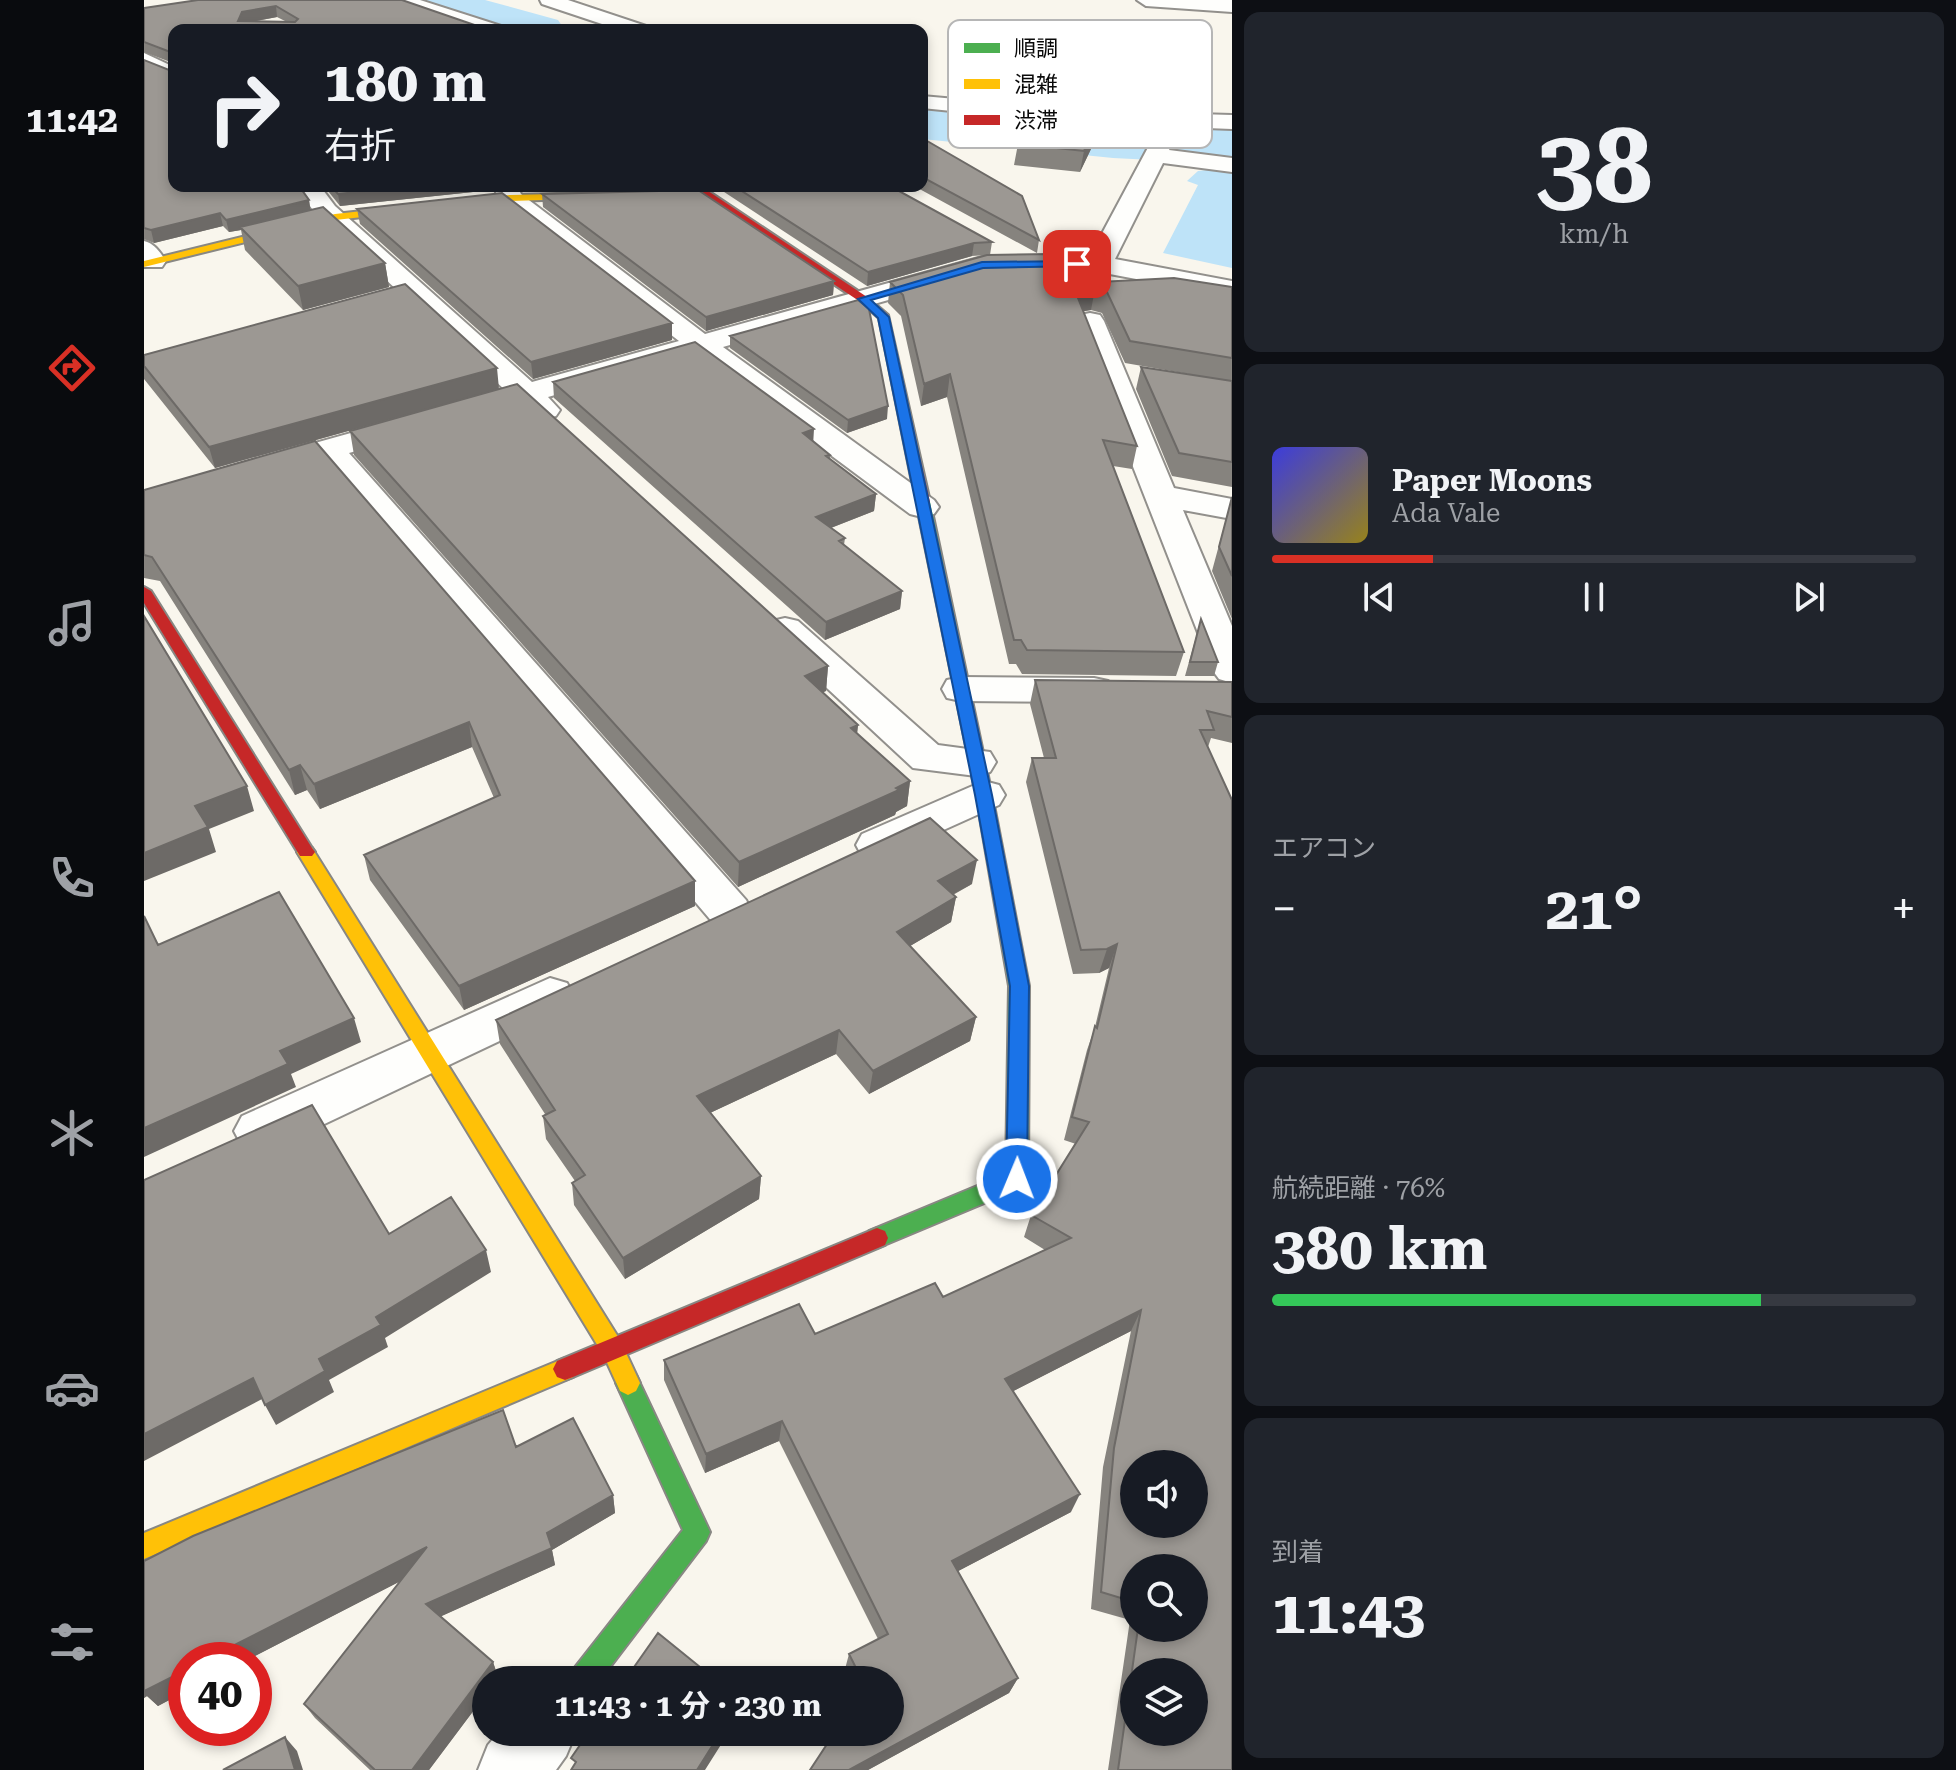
<!DOCTYPE html>
<html lang="ja">
<meta charset="utf-8">
<style>
:root{--surface:#171b24;--page:#20242c;--text:#f1f3f6;--muted:#9ea1a6;--line:#363941;--accent:#d93025}
body{margin:0;font-family:"Roboto Serif","Noto Sans JP",serif;background:var(--page);color:var(--text);height:100vh;display:flex;flex-direction:column;font-size:30px;white-space:nowrap}
*{box-sizing:border-box;margin:0}
p{font-size:26px;color:var(--muted)}
.icon{flex:none;width:44px;height:44px;fill:none;stroke:currentColor;stroke-width:2;stroke-linecap:round;stroke-linejoin:round}
.map{position:relative;flex:1;overflow:hidden}
.sheet{display:flex;flex-direction:column;gap:12px;padding:12px;background:#0d0f14;width:724px}
.sheet>*{flex:none}
.top-card{position:absolute;left:24px;top:24px;width:760px;height:168px;border-radius:16px;box-shadow:0 4px 12px #0003;background:#171b24;color:var(--text);overflow:hidden}
.fabs{position:absolute;left:976px;top:1450px;display:grid;gap:16px}
.fabs a{display:grid;place-items:center;width:88px;height:88px;border-radius:50%;background:var(--surface);box-shadow:0 4px 12px #0003;font-size:40px}
.speed{position:absolute;left:24px;top:1642px;display:flex;gap:16px;font-size:40px;font-weight:700;text-align:center}
.speed>*{display:grid;place-content:center;width:104px;height:104px;border-radius:50%;background:var(--surface);box-shadow:0 4px 12px #0003;line-height:1}
.speed .limit{border:12px solid #d22;background:#fff;color:#111}
.pin{position:absolute;display:grid;place-items:center;width:68px;height:68px;color:#fff;margin:-34px;border-radius:16px;box-shadow:0 4px 12px #0006}
.me{position:absolute;width:88px;margin:-44px;rotate:1deg;stroke-linejoin:round;filter:drop-shadow(0 0 6px #0008)}
.turn{display:flex;align-items:center;gap:28px;height:168px;padding:0 24px;font-size:36px}
.turn .icon{width:104px;height:104px;stroke-width:2.5}
.turn b{display:block;font-size:56px;line-height:68px}
.big{font-size:60px;font-weight:700;line-height:1.1}
.sheet .tile{flex:1;display:flex;flex-direction:column;justify-content:center;gap:12px;min-width:0;padding:0 28px;border-radius:16px;background:var(--page)}
.sheet .dial{align-items:center;gap:0}
.dial b{font-size:104px;line-height:1}
.song{display:flex;align-items:center;gap:24px}
.cover{width:96px;height:96px;border-radius:12px;background:linear-gradient(135deg,hsl(240 70% 55%),hsl(50 70% 35%))}
.played{height:8px;border-radius:4px;background:linear-gradient(90deg,var(--accent) 25%,var(--line) 25%)}
.keys{display:flex;justify-content:space-around;direction:ltr}
.heat{display:flex;justify-content:space-between;align-items:center;font-size:44px;direction:ltr}
.charge{height:12px;border-radius:6px;background:linear-gradient(90deg,#34c759 76%,var(--line) 0)}
.trip{position:absolute;left:328px;top:1666px;width:432px;height:80px;border-radius:40px;background:var(--surface);box-shadow:0 4px 12px #0003;font-weight:700;line-height:80px;text-align:center}
main{display:flex;flex:1;min-height:0}
.menu{display:flex;flex-direction:column;width:144px;justify-content:space-around;align-items:center;background:#090b0e;color:var(--muted)}
.menu .icon{width:56px;height:56px}
.menu .selected{color:var(--accent)}
.menu b{font-size:36px;color:var(--text)}
.map>svg:first-child{display:block}
.water{fill:#bee3f8}
.lines{fill:none;stroke-linecap:round;stroke-linejoin:round}
.river{fill:#bee3f8;fill-rule:evenodd}
.street-casing{stroke:#92908c;stroke-width:4}
.fast-casing{stroke:#888783;stroke-width:4}
.slow-casing{stroke:#888783;stroke-width:4}
.jam-casing{stroke:#888783;stroke-width:4}
.street{fill:#fefefc;fill-rule:evenodd}
.fast{fill:#4caf50;fill-rule:evenodd}
.slow{fill:#ffc107;fill-rule:evenodd}
.jam{fill:#c62828;fill-rule:evenodd}
.wall{fill:#86837e;fill-rule:evenodd}
.shaded-wall{fill:#6d6a67}
.building{fill:#9c9893;stroke:#6d6a67;stroke-width:2;fill-rule:evenodd}
.route{fill:#1a73e8;stroke:#114b97;stroke-width:2}
.key{fill:#fff;stroke:#b6b6b6;stroke-width:2}
.key-label{font-size:22px;fill:#0a0a0a}
</style>
<main>
<nav class="menu">
<b>11:42</b>
<svg class="icon selected" aria-label="directions" viewBox="0 0 24 24"><path d="M12 3l9 9-9 9-9-9zM9 14v-3h6M13 9l2 2-2 2"/></svg>
<svg class="icon" aria-label="music" viewBox="0 0 24 24"><path d="M9 18V5l10-2v13"/><circle cx="6" cy="18" r="3"/><circle cx="16" cy="16" r="3"/></svg>
<svg class="icon" aria-label="phone" viewBox="0 0 24 24"><path d="M5 4h4l2 5-3 2q2 4 5 5l2-3 5 2v4C11 20 4 13 5 4z"/></svg>
<svg class="icon" aria-label="climate" viewBox="0 0 24 24"><path d="M12 3v18M4 7l16 10M4 17L20 7"/></svg>
<svg class="icon" aria-label="car" viewBox="0 0 24 24"><path d="M5 17H2v-5l4-1 3-4h7l3 4 3 1v5h-3M9 17h6M6 11h13"/><circle cx="7" cy="17" r="2"/><circle cx="17" cy="17" r="2"/></svg>
<svg class="icon" aria-label="filters" viewBox="0 0 24 24"><path d="M4 7h16M4 17h16"/><circle cx="9" cy="7" r="2"/><circle cx="15" cy="17" r="2"/></svg>
</nav>
<div class="map">
<svg width="1088" height="1770" viewBox="0 0 1088 1770">
<rect width="100%" height="100%" fill="#f9f6ed"/>
<path class="water" d="M1063,170L1088,172V268L1019,253L1054,185L1043,181L1054,171Z"/>
<g class="lines">
<path class="river" d="M268,0H341L414,20L421,30H346L275,10Z
M778,107L969,126L1088,130V164L969,158L778,139Z"/>
<defs>
<path id="street" d="M248,0H276L357,26L360,30H330L250,4Z
M396,0H424L502,26L505,30H476L398,4Z
M993,0H1088V12L1002,6Z
M0,53L30,67V81L0,67Z
M778,96L947,111L1088,115V129L1036,127L1025,150L1088,158V172L1019,163L971,259L1088,281V297L955,272L839,273L579,347L790,500L795,507L790,514L778,517L766,514L552,355L404,397L416,410L412,416C395,421 389,415 377,404L205,453L602,900L608,912L602,924L586,929L570,924L177,461L121,477L110,474L105,467L110,460L361,390L173,216L152,186H176L191,206L388,382L535,341L357,203L349,186H373L377,194L561,334L838,257L946,256L1015,127L947,125L778,108Z
M0,241C11,244 15,251 22,261L18,267H0Z
M946,313L956,315L960,321L1030,488L1088,499V519L1039,510L1088,626V683L1075,679L1069,671L932,321L936,315Z
M641,618L654,621L794,745L846,752L852,762L846,772L832,776L769,768L628,637L623,629L628,621Z
M817,677L950,678L964,681L969,690L964,699L950,702L817,701L803,698L798,689L803,680Z
M840,781L855,785L861,795L855,805L733,860L718,856L712,845L718,834Z
M406,978L423,983L430,996L423,1009L134,1146L116,1153L98,1146L90,1131L98,1116Z
M355,1732H432L422,1756L412,1770H334L344,1745Z"/>
<path id="fast" d="M779,498L786,502L848,795L885,986L884,1179L881,1186L733,1248L725,1245L722,1238L725,1231L862,1174L865,986L832,795L772,502Z
M484,1371L492,1375L566,1532L562,1541L456,1680H425L429,1670L539,1530L472,1383L476,1375Z"/>
<path id="slow" d="M460,193L465,196L464,198L366,201L191,220L0,267V261L191,214L366,195Z
M162,846L168,848L476,1340L496,1383L492,1391L484,1395L476,1391L460,1356L153,852Z
M421,1358L429,1361L433,1369L429,1377L0,1559V1533Z"/>
<path id="jam" d="M564,191L723,297L744,315L786,502L784,505L779,506L772,502L735,318L715,301L558,196L460,199L455,196L460,193Z
M0,587L7,591L168,848L171,852L168,856H156L0,603Z
M733,1228L741,1231L744,1238L741,1245L429,1377L421,1380L413,1377L409,1369L413,1361Z"/>
</defs>
<use href="#street" class="street-casing"/>
<use href="#fast" class="fast-casing"/>
<use href="#slow" class="slow-casing"/>
<use href="#jam" class="jam-casing"/>
<use href="#street" class="street"/>
<use href="#fast" class="fast"/>
<use href="#slow" class="slow"/>
<use href="#jam" class="jam"/>
</g>
<path class="wall" d="M258,0L345,30H30L165,200L166,210L241,263L245,287L159,310L101,250L97,230L85,232L79,226L10,243L0,239V60L30,72L29,63L0,52V8ZM133,17L143,22H108Z
M991,49L989,59L966,109L961,108L957,128L936,172L870,165L874,144L905,103L906,93L932,72Z
M778,138L895,240L893,253L770,186H778Z
M180,186H348V190L196,206Z
M376,186H446L377,188Z
M571,186H746L848,242L846,255L918,284L1088,287V487L1028,476L992,389L997,367L1062,377L981,363L958,313L947,310L939,311L993,446L988,469L969,466L1040,652L1032,676L878,674L872,664H865L803,397L777,406L757,316L744,303L746,282L842,255L828,256L723,286Z
M398,194L690,281L689,295L562,331L399,207Z
M213,209L528,323V340L389,379L216,224Z
M586,336L743,419L703,433L586,348Z
M0,355L355,389L71,468L0,379Z
M409,382L669,442L686,455V459L732,494L730,511L687,528L701,538L700,545L758,591L756,609L681,640L410,398Z
M206,431L684,666L682,691L679,692L714,725L713,734L766,781L763,806L752,812L751,815L594,887L210,455Z
M171,441L551,906L320,1010L226,880L220,855L350,798L328,747L176,809L163,790L151,795L16,581L0,578V490Z
M1088,497V619L1068,571Z
M1057,619L1074,662L1070,676H1041Z
M891,680L1088,682V743L1067,738L1064,747L1088,1770H964L986,1620L947,1609L959,1467L987,1331L869,1391L927,1512L814,1571L874,1678L865,1693L724,1770H666L746,1680H706L701,1669L705,1654L734,1639L635,1441L561,1473L520,1380V1360L671,1334L799,1297L901,1250L880,1237L887,1215L932,1144L920,1140L943,1050L951,1027L965,968L955,973L929,974L882,782L888,758H900L886,704ZM990,1568L1050,1628H990Z
M828,884L809,895L812,897L807,922L766,946L832,1017L826,1041L725,1094L692,1054L566,1113L617,1176L615,1199L481,1279L430,1205L428,1183L431,1181L402,1139L399,1116L401,1114L356,1044L352,1020Z
M359,1410L372,1447L429,1418L469,1495L471,1513L408,1550L411,1565L297,1616L349,1662L354,1677L352,1680H342V1694L285,1770H226L171,1718L160,1704L256,1581L103,1660H42V1691L14,1706L3,1696L0,1698V1561L49,1536Z"/>
<path class="shaded-wall" d="M132,6L133,17L100,23L94,21L98,12Z
M991,49L989,59L966,109L968,98Z
M961,108L957,128L936,172L940,151Z
M269,186H348V190L196,206L194,194Z
M165,200L167,213L96,227L97,230L85,232L82,220Z
M76,213L79,226L10,243L7,230Z
M830,243L828,256L723,286L724,272Z
M241,263L245,287L159,310L154,286Z
M690,281L689,295L562,331V317Z
M951,289L947,310L935,312L934,298L940,291Z
M528,323V340L389,379L387,362Z
M353,368L355,389L71,468L65,447Z
M806,374L803,397L777,406L780,384Z
M744,406L743,419L703,433L704,420Z
M670,429L669,446L659,433Z
M732,494L730,511L671,534L672,517Z
M758,591L756,609L681,640L682,622Z
M684,666L682,691L659,701L661,676Z
M325,722L328,747L176,809L170,784Z
M714,725L711,750L707,728Z
M156,765L163,790L151,795L145,770Z
M766,781L763,806L752,812L751,815L594,887L595,862Z
M103,786L110,811L65,829L72,852L0,881V853L51,806Z
M833,860L828,884L789,905L794,881Z
M551,881V906L320,1010L315,986Z
M812,897L807,922L749,956L753,932Z
M973,944L965,968L955,973L963,949Z
M832,1017L826,1041L725,1094L729,1071Z
M210,1018L217,1042L147,1074L152,1087L0,1157V1128L136,1051Z
M695,1030L692,1054L553,1119V1096Z
M617,1176L615,1199L481,1279L479,1258Z
M342,1250L347,1272L241,1338L244,1347L185,1380L190,1392L132,1425L121,1405L175,1359L232,1317Z
M997,1310L987,1331L854,1399L861,1379Z
M109,1378L120,1398L0,1461V1434Z
M638,1421L635,1441L561,1473L562,1454Z
M936,1494L927,1512L801,1578L808,1561Z
M469,1495L471,1513L408,1550L411,1565L289,1620L282,1604Z
M283,1547L290,1564L103,1660H61Z
M349,1662L354,1677L352,1680H342V1694L285,1770H268Z
M42,1670V1691L14,1706L3,1696L0,1698V1682Z
M874,1678L865,1693L724,1770H705Z
M577,1732H585L561,1770H553Z
M141,1737L153,1751L159,1770H151Z"/>
<path class="building" d="M54,0H258L345,30H30V186H155L165,200L82,220L76,213L7,230L0,228V60L30,72L29,53L0,42V8ZM132,6L154,19L151,22L94,21L98,12Z
M898,102L961,108L940,151L874,144Z
M778,138L878,196L895,240L778,177Z
M187,186H269L194,194Z
M590,186H746L848,242L830,243L724,272Z
M554,190L690,281L562,317L398,194Z
M358,193L528,323L387,362L213,209Z
M179,207L241,263L154,286L96,227Z
M906,254L918,284L1030,278L1088,287V358L986,341L963,292L951,289L940,291L934,298L993,446L959,440L1040,652L883,650L877,640H870L806,374L780,384L759,295L746,282L843,255Z
M261,284L353,368L65,447L0,366V355Z
M714,300L725,309L744,406L704,420L586,336Z
M551,342L670,429L659,433L686,455L682,456L732,494L672,517L701,538L695,541L758,591L682,622L409,382Z
M997,367L1088,381V462L1035,453Z
M373,384L684,666L661,676L714,725L707,728L766,781L752,788L755,790L595,862L206,431Z
M171,441L551,881L315,986L220,855L356,795L325,722L170,784L156,765L145,770L8,557L0,555V490Z
M1088,497V576L1075,547Z
M0,616L103,786L51,806L64,827L0,853Z
M1057,619L1074,662H1046Z
M891,680L1088,682V717L1063,711L1070,730H1056L1088,800V1770H974L994,1628H1050V1568H990V1602L957,1592L970,1448L997,1310L861,1379L936,1494L808,1561L874,1678L705,1770H666L691,1732H746V1680H718L705,1654L744,1634L638,1421L562,1454L520,1360L655,1304L671,1334L791,1283L799,1297L927,1238L887,1215L945,1122L928,1117L951,1026L953,1028L973,944L963,949L937,950L888,758H912ZM990,1464H1050V1524H990ZM990,1672H1050V1732H990Z
M786,818L833,860L794,881L812,897L753,932L832,1017L729,1071L695,1030L553,1096L617,1176L479,1258L428,1183L441,1175L399,1116L411,1110L352,1020Z
M135,892L210,1018L136,1051L144,1064L0,1128V916L14,945Z
M168,1105L245,1234L307,1197L342,1250L232,1317L237,1325L175,1359L181,1371L121,1405L109,1378L0,1434V1180Z
M359,1410L372,1447L429,1418L469,1495L403,1533L408,1548L282,1604L349,1662L268,1770H231L160,1704L283,1547L61,1660H42V1670L0,1691V1561L49,1536Z
M514,1633L572,1680H481Z
M445,1732H577L553,1770H427L432,1762L427,1758Z
M141,1737L151,1770H79Z"/>
<path class="route" d="M933,261H937V266L839,268L727,300L745,317L848,795L885,986L883,1179L880,1186L873,1188L865,1186L862,1179L866,986L831,795L734,318L714,299L838,262Z"/>
<rect x="804" y="20" width="264" height="128" rx="12" class="key"/>
<rect x="820" y="43" width="36" height="10" fill="#4caf50"/>
<rect x="820" y="79" width="36" height="10" fill="#ffc107"/>
<rect x="820" y="115" width="36" height="10" fill="#c62828"/>
<g class="key-label">
<text x="870" y="56">順調</text>
<text x="870" y="92">混雑</text>
<text x="870" y="128">渋滞</text>
</g>
</svg>
<div class="fabs">
<a><svg class="icon" aria-label="sound" viewBox="0 0 24 24"><path d="M4 9h4l5-4v14l-5-4H4zM17 9q2 3 0 6"/></svg></a>
<a><svg class="icon" aria-label="search" viewBox="0 0 24 24"><circle cx="10" cy="10" r="6"/><path d="M15 15l6 6"/></svg></a>
<a><svg class="icon" aria-label="layers" viewBox="0 0 24 24"><path d="M12 4l9 5-9 5-9-5zM3 14l9 5 9-5"/></svg></a>
</div>
<div class="speed"><div class="limit">40</div></div>
<div class="pin" style="left:933px;top:264px;background:#d93025"><svg class="icon" aria-label="arrive" viewBox="0 0 24 24"><path d="M6 21V4h12l-3 4 3 4H6"/></svg></div>
<svg class="me" style="left:873px;top:1179px" viewBox="-20 -20 40 40"><circle r="17" fill="#1a73e8" stroke="#fff" stroke-width="3"/><path d="M0-11L8 9 0 5-8 9z" fill="#fff"/></svg>
<div class="trip">11:43 · 1 分 · 230 m</div>
<div class="top-card">
<div class="turn"><svg class="icon" aria-label="right" viewBox="0 0 24 24"><path d="M7 20v-9h11M14 6l5 5-5 5"/></svg><div><b>180 m</b>右折</div></div>
</div>
</div>
<section class="sheet">
<div class="tile dial"><b>38</b><p>km/h</p></div>
<div class="tile">
<div class="song"><i class="cover"></i><div><b>Paper Moons</b><p>Ada Vale</p></div></div>
<div class="played"></div>
<div class="keys"><svg class="icon" aria-label="previous" viewBox="0 0 24 24"><path d="M18 5L8 12l10 7zM5 5v14"/></svg><svg class="icon" aria-label="pause" viewBox="0 0 24 24"><path d="M8 5v14M16 5v14"/></svg><svg class="icon" aria-label="next" viewBox="0 0 24 24"><path d="M6 5l10 7-10 7zM19 5v14"/></svg></div>
</div>
<div class="tile"><p>エアコン</p>
<div class="heat"><a>−</a><b class="big">21°</b><a>+</a></div>
</div>
<div class="tile"><p>航続距離 · 76%</p><b class="big">380 km</b><div class="charge"></div></div>
<div class="tile"><p>到着</p><b class="big">11:43</b></div>
</section>
</main>
